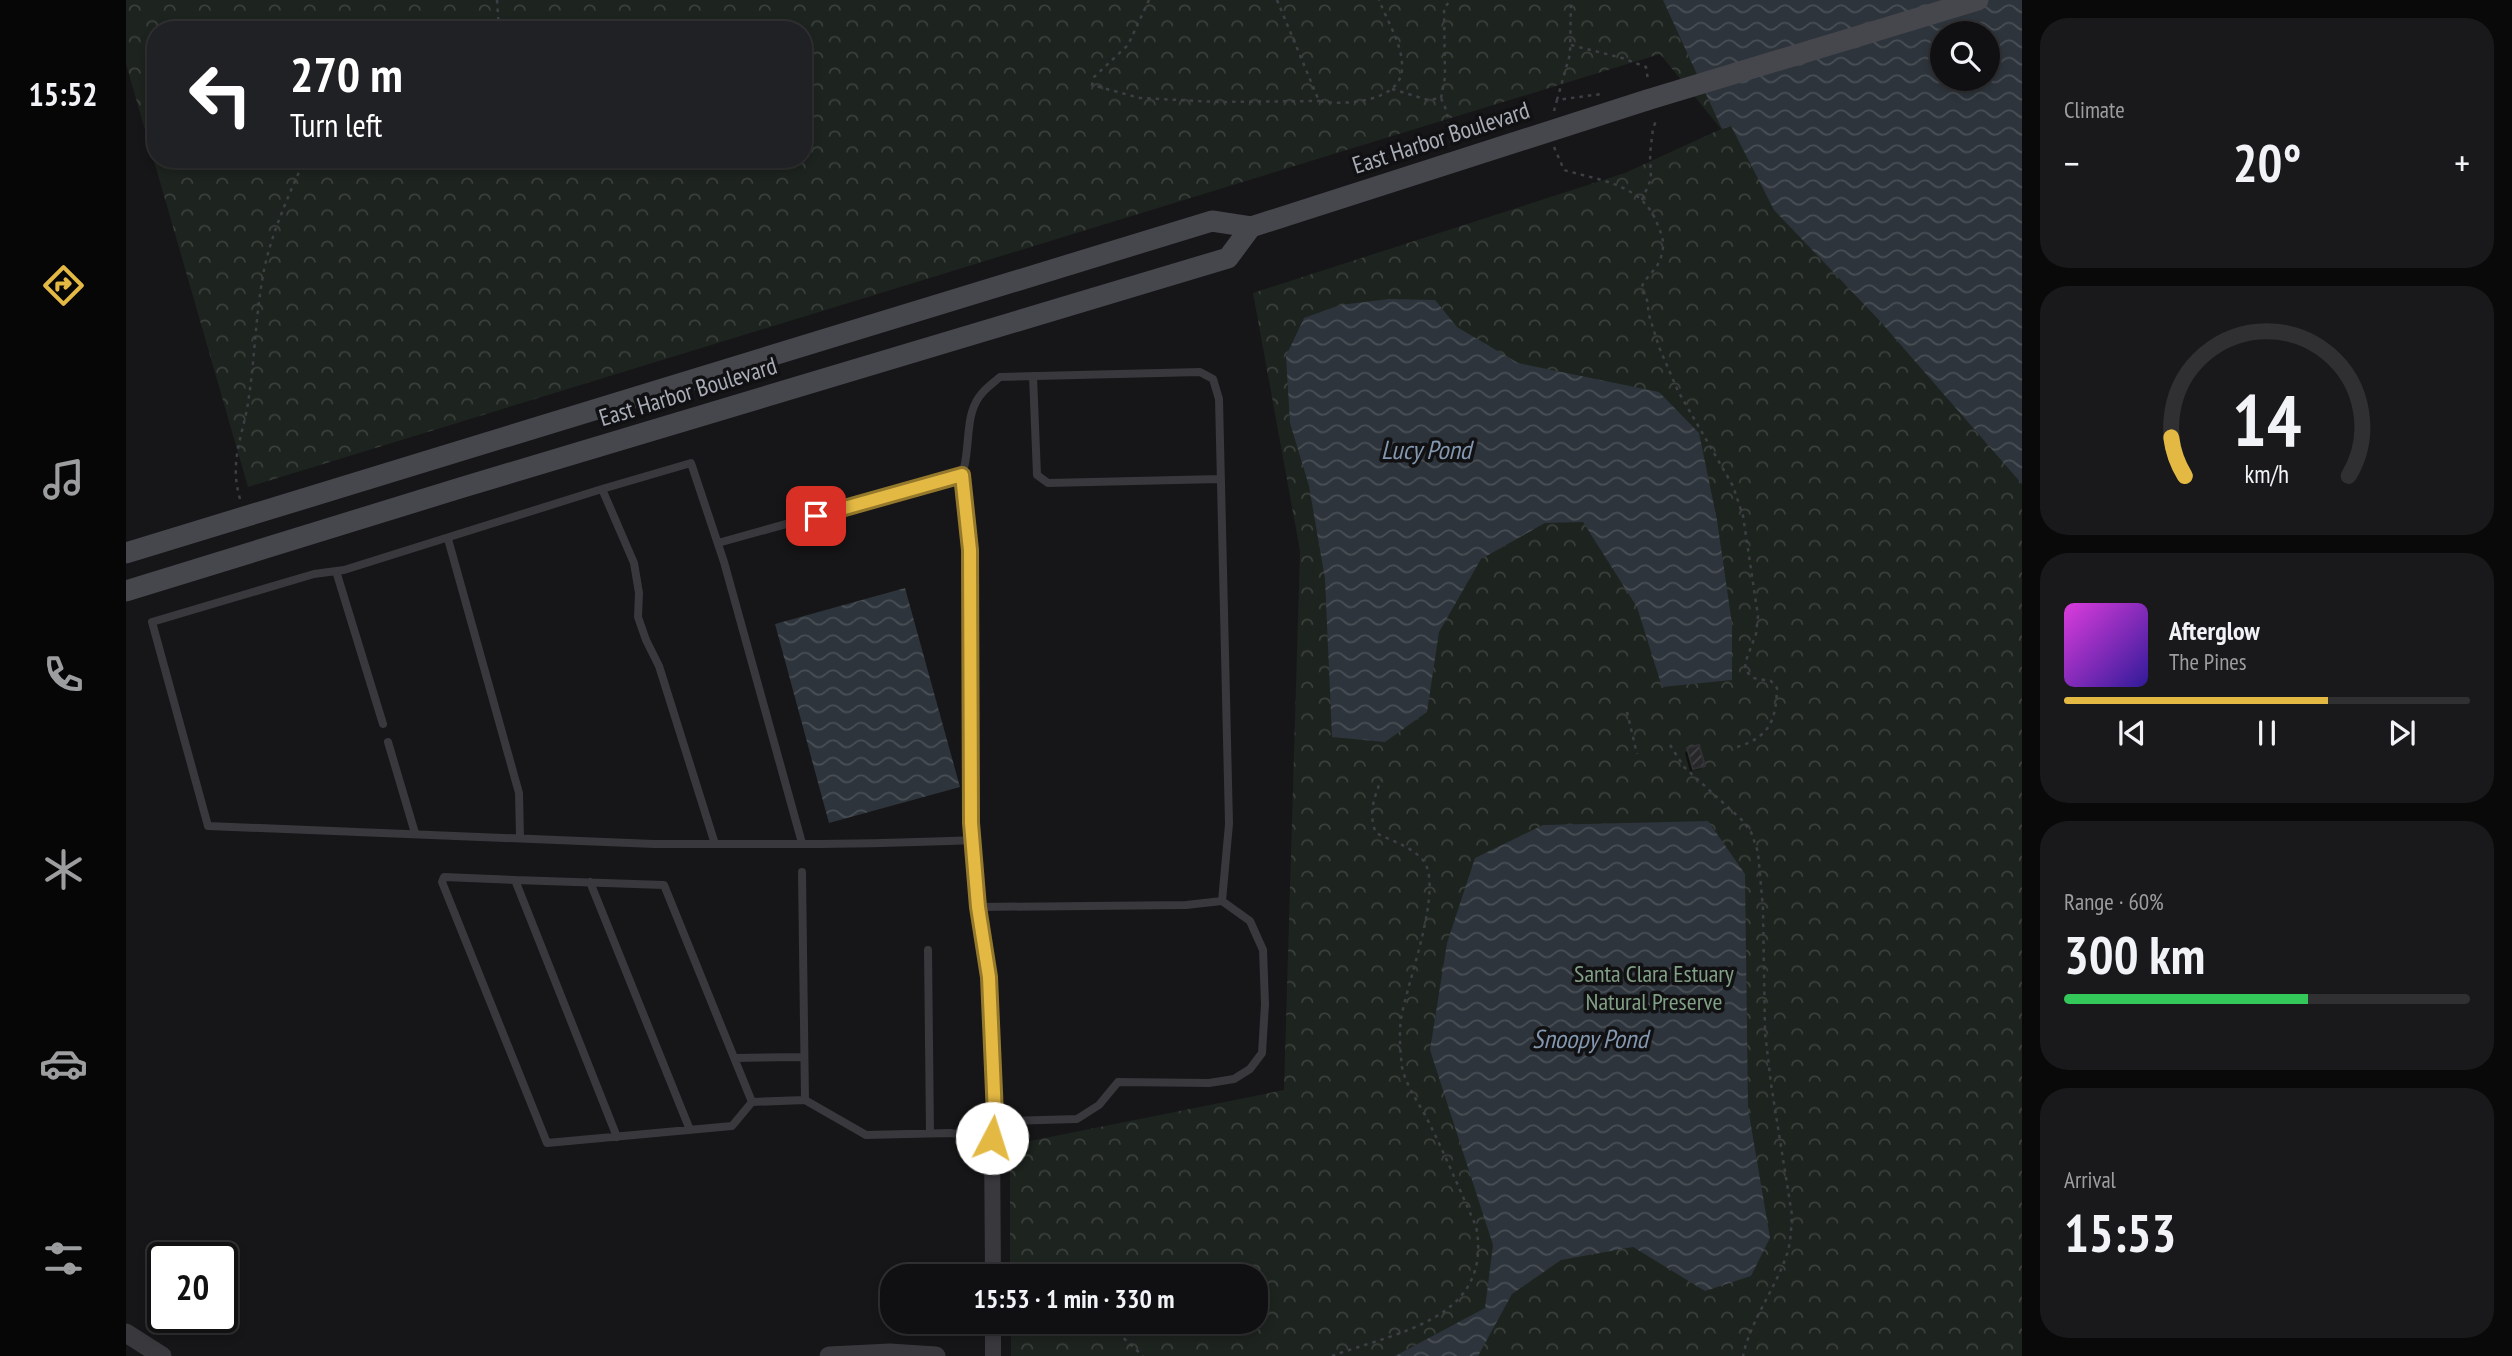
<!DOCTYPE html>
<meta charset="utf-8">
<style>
:root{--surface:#101012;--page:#19191b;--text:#f1f3f6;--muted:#9c9d9f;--line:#303032;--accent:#e4b943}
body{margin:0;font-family:"PT Sans Narrow",sans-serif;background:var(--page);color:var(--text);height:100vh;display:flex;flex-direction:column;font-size:26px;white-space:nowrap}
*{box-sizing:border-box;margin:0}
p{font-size:23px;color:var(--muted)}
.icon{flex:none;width:38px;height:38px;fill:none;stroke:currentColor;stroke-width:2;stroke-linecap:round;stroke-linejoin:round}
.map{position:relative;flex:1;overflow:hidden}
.drawer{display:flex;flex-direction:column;gap:18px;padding:18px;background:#09090a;width:490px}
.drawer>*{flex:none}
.hud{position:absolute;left:21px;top:21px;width:665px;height:147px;border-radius:28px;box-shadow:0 4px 10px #0003,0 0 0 2px var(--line);background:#202124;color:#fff;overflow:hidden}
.controls{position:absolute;left:1804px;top:21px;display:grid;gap:14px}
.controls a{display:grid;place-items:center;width:70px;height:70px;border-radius:50%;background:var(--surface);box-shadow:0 4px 10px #0003,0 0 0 2px var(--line);font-size:35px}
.speed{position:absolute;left:21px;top:1242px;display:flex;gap:14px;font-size:35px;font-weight:700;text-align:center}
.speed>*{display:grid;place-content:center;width:91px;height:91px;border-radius:50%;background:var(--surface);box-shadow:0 4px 10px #0003,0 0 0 2px var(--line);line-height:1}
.speed .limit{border:4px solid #111;border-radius:10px;background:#fff;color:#111}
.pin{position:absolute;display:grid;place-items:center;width:60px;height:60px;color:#fff;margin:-30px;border-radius:14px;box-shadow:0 4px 10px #0006}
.me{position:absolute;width:77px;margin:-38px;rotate:5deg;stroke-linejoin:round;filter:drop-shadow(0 0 5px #0008)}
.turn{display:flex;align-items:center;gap:24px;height:147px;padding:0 28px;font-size:32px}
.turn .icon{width:91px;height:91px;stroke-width:2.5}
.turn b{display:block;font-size:49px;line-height:60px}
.big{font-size:52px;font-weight:700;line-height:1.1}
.drawer .widget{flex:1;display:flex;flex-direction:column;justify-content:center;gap:10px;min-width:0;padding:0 24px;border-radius:28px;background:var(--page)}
.drawer .dial{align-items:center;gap:0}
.dial svg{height:182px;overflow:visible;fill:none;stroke:var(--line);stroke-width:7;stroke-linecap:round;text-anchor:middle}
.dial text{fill:var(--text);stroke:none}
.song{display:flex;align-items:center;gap:21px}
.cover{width:84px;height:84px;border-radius:10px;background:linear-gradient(135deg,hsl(300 70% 55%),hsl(250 70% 35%))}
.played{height:7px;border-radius:4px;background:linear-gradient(90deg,var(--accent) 65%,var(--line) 65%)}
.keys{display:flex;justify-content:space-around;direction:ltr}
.heat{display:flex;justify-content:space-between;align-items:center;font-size:38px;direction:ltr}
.charge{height:10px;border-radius:5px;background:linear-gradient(90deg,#34c759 60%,var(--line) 0)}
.trip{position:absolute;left:754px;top:1264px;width:388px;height:70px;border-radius:28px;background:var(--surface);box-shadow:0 4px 10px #0003,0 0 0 2px var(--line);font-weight:700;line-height:70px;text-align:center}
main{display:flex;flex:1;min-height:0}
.menu{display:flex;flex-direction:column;width:126px;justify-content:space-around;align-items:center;background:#060607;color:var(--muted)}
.menu .icon{width:49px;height:49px}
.menu .active{color:var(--accent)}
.menu b{font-size:32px;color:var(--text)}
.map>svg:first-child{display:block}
.park{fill:url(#park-crowns);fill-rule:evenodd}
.water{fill:url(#water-waves);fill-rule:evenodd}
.shadow{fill:#0007}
.building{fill:url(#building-hatch);stroke:#313034;stroke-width:2}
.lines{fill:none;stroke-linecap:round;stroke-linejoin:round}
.path{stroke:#3e3f44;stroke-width:2.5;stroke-dasharray:3.5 5;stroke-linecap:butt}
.service{stroke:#38383d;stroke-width:8}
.minor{stroke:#38383d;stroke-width:16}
.tertiary{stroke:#38383d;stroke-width:19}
.secondary{stroke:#46474d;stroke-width:21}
.secondary-bridge{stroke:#46474d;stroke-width:21}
.route-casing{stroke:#94782c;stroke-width:18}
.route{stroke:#e4b943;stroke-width:12}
.labels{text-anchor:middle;stroke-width:7;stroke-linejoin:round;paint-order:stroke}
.street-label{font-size:24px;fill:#a9adb7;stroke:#111113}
.park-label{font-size:24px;fill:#82a086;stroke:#111113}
.water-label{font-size:26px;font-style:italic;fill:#8397af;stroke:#111113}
</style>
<main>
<nav class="menu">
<b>15:52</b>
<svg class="icon active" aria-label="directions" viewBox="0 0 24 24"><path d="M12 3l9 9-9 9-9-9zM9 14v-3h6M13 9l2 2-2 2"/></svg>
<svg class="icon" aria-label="music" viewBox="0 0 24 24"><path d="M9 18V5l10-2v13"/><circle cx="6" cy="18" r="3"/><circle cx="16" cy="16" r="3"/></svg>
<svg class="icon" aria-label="phone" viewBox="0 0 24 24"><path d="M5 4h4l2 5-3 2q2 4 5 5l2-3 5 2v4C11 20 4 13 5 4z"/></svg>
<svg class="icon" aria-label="climate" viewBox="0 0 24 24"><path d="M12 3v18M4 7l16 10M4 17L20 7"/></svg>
<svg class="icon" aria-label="car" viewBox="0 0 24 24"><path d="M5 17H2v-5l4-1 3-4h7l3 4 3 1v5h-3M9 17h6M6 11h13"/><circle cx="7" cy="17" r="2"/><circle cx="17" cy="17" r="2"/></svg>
<svg class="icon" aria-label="filters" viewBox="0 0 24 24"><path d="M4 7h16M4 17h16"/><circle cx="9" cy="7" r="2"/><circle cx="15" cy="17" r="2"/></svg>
</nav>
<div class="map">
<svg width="1896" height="1356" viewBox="0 0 1896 1356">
<defs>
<pattern id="park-crowns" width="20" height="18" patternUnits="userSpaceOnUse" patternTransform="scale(1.75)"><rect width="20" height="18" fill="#1d231e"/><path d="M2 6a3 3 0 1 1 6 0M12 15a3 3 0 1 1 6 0" fill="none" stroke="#3b403c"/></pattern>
<pattern id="water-waves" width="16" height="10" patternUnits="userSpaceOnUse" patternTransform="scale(1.75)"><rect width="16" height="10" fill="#2d343b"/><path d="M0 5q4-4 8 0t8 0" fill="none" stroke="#494f55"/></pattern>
<pattern id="building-hatch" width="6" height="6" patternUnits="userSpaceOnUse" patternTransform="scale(1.75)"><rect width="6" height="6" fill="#272629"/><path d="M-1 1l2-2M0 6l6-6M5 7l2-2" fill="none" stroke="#444346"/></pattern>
</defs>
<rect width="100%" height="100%" fill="#161618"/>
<path class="park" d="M0,0H1896V1356H885V1321H1130V1276H884V1145L1158,1090L1174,551L1127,293L1499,173L1595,129L1534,54L122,487L0,64ZM30,30H677V159H30ZM1816,33H1862V79H1816Z"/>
<path class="water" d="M1537,0H1896V484L1753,320L1648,210L1605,126L1596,129ZM1816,33H1862V79H1816Z
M1263,299L1309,300L1331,327L1392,363L1533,392L1573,433L1591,520L1606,624V680L1536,687L1511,607L1457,522L1419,523L1355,559L1313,632L1301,712L1259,742L1206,737L1199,579L1183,486L1164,423L1160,356L1178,318L1214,305Z
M779,588L834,787L703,823L649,624Z
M1582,821L1619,874L1622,1108L1644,1238L1625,1276L1579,1291L1507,1247L1435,1260L1386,1294L1352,1356H1269L1359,1308L1367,1245L1304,1050L1321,943L1349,858L1417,825Z"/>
<path class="shadow" d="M1562,750L1577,766L1574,769L1564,771L1559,753Z"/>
<path class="building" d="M1573,745L1579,766L1567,769L1561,748Z"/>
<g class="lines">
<path class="path" d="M371,0L373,30
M1023,0L1002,45L968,77L966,85L1014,98L1092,102L1194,101
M1151,0L1193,101C1217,106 1276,102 1276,68C1277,45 1261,21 1253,0
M1445,45L1496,58L1520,67L1522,80
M1266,89L1302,100L1315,98L1321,112L1325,144
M1315,98L1319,77L1318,8L1325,0
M1431,100L1444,54L1445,0
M1428,111L1431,100L1475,94
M1428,147L1438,170C1475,181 1518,184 1532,226C1537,237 1539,245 1535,257C1531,271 1519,276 1515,289L1521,300L1523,315L1533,347L1552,391L1607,486L1617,516L1632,616L1630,634L1619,663L1620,671L1627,678L1645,681L1651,688C1650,720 1644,737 1611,747
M1516,200L1525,179L1524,154L1527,128L1531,119
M114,499C104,464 114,443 121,409C129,363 129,316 138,270C146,232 163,194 179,159
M1501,712L1511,754
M1544,745L1558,767L1617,821L1625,832L1632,852L1637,909L1639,1032L1645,1084L1666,1215C1665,1228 1665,1242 1661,1254C1649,1290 1625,1319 1617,1356
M979,1321L1017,1356
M1206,1356C1270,1332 1368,1320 1350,1226C1333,1189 1318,1151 1299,1115C1290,1099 1280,1085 1276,1067C1274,1051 1273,1035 1275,1019C1280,985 1320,884 1296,859C1284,846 1266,841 1250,833C1242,814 1248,798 1255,780"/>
<path class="service" d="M907,376L911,475L922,483L1094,479
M476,489L565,463L598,562L676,843
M322,539L393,793L394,837
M592,543L836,475C845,451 838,418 853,397C858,389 867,383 874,377L1074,372L1087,379L1093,399L1103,824L1096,901L1124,921L1137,950L1139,1004L1136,1053L1124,1069L1108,1079L1083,1083L992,1082L973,1105L951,1119L884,1121L869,1115
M210,571L257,724
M262,742L289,833
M589,844L533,666L520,640L512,617L513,593L508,563L476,489L218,570L188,574L26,622L82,826L528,844C634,844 740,845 846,840
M676,872L679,1100
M389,880L318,877L316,882L421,1143L606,1126L626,1102L679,1100L740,1135L824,1133L866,1138L869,1115L863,977L852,907L844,806V549L836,475
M464,882L564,1130
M852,907L1060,905L1096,901
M802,950L804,1133
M609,1058L678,1057
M491,1137L389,880L538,885L626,1102"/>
<path class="minor" d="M866,1138L867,1276
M867,1321V1356"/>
<path class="tertiary" d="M0,1333L36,1356
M703,1356L764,1353L810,1356"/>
<path class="secondary" d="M0,553L1086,221L1125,227L1521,100
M0,591L334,488L1102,258L1125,227"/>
<path class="secondary-bridge" d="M1521,100L1852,0"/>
</g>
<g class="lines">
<defs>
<path id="route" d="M690,516L836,475L844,550L845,823L852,907L863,977L869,1115L866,1138"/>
</defs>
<use href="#route" class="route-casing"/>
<use href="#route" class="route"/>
</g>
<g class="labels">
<g class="street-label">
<text transform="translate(1315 138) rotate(-18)" y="8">East Harbor Boulevard</text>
<text transform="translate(562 392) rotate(-17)" y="8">East Harbor Boulevard</text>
</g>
<g class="park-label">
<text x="1528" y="982">Santa Clara Estuary<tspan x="1528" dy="28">Natural Preserve</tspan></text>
</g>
<g class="water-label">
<text x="1300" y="459">Lucy Pond</text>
<text x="1464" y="1048">Snoopy Pond</text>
</g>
</g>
</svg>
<div class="controls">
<a><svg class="icon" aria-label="search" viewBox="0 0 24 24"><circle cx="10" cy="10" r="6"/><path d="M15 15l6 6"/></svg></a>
</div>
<div class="speed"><div class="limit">20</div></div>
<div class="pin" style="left:690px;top:516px;background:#d93025"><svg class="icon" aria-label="arrive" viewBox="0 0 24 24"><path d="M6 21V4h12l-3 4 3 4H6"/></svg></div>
<svg class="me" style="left:866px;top:1138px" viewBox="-20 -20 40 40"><circle r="19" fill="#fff"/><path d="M0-13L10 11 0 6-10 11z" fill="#e4b943"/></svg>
<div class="trip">15:53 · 1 min · 330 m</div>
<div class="hud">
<div class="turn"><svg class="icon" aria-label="left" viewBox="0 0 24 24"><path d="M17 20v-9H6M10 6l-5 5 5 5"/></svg><div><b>270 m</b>Turn left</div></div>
</div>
</div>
<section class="drawer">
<div class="widget"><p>Climate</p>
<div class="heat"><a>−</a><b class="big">20°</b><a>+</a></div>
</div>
<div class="widget dial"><svg viewBox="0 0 100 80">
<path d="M14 69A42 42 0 1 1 86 69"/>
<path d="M14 69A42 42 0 0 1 8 52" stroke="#e4b943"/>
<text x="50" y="56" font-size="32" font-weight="700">14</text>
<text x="50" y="72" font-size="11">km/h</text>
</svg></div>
<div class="widget">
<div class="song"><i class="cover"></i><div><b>Afterglow</b><p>The Pines</p></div></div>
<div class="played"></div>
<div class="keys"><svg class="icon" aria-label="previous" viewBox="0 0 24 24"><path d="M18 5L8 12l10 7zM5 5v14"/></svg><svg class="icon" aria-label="pause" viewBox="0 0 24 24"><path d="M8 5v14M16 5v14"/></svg><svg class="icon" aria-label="next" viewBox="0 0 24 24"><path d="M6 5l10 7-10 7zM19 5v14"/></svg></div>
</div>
<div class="widget"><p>Range · 60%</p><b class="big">300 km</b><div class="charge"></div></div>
<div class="widget"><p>Arrival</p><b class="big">15:53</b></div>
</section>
</main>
